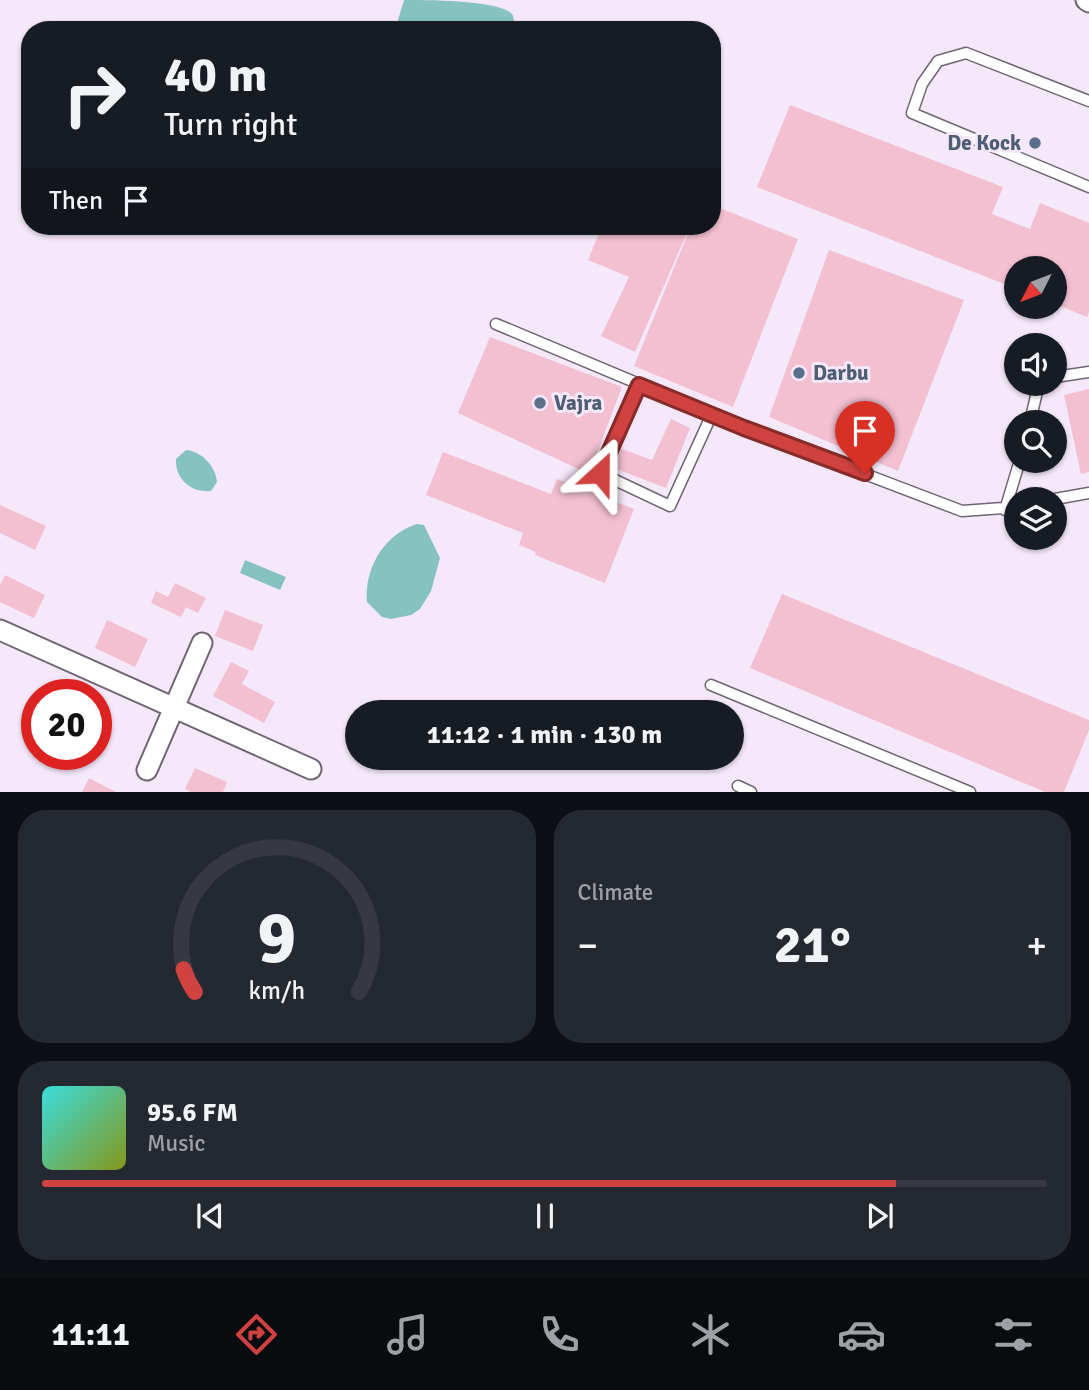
<!DOCTYPE html>
<meta charset="utf-8">
<style>
:root{--surface:#171b24;--page:#242831;--text:#f1f3f6;--muted:#9ea1a6;--line:#363941;--accent:#d04240}
body{margin:0;font-family:Signika,sans-serif;background:var(--page);color:var(--text);height:100vh;display:flex;flex-direction:column;font-size:26px;white-space:nowrap}
*{box-sizing:border-box;margin:0}
p{font-size:23px;color:var(--muted)}
.icon{flex:none;width:38px;height:38px;fill:none;stroke:currentColor;stroke-width:2;stroke-linecap:round;stroke-linejoin:round}
.map{position:relative;height:792px;overflow:hidden}
.details{display:flex;flex-direction:column;gap:18px;padding:18px;background:#0d0f14;flex:1}
.details>*{flex:none}
.hud{position:absolute;left:21px;top:21px;width:700px;height:214px;border-radius:28px;box-shadow:0 2px 5px #0004;background:#171b24;color:var(--text);overflow:hidden}
.needle{width:46px;rotate:228deg}
.buttons{position:absolute;left:1004px;top:256px;display:grid;gap:14px}
.buttons a{display:grid;place-items:center;width:63px;height:63px;border-radius:50%;background:var(--surface);box-shadow:0 2px 5px #0004;font-size:35px}
.speed{position:absolute;left:21px;top:679px;display:flex;gap:14px;font-size:35px;font-weight:700;text-align:center}
.speed>*{display:grid;place-content:center;width:91px;height:91px;border-radius:50%;background:var(--surface);box-shadow:0 2px 5px #0004;line-height:1}
.speed .limit{border:10px solid #d22;background:#fff;color:#111}
.pin{position:absolute;display:grid;place-items:center;width:60px;height:60px;color:#fff;margin:-72px -30px;border-radius:50% 50% 50% 0;rotate:-45deg;box-shadow:0 0 7px #0007}
.pin .icon{rotate:45deg}
.me{position:absolute;width:77px;margin:-38px;rotate:24deg;stroke-linejoin:round;filter:drop-shadow(0 0 5px #0008)}
.turn{display:flex;align-items:center;gap:24px;height:147px;padding:0 28px;font-size:32px}
.turn .icon{width:91px;height:91px;stroke-width:2.5}
.turn b{display:block;font-size:49px;line-height:60px}
.then{display:flex;align-items:center;height:66px;padding:0 28px;background:#0003;gap:14px;font-size:26px}
.big{font-size:52px;font-weight:700;line-height:1.1}
.details .tile{flex:1;display:flex;flex-direction:column;justify-content:center;gap:10px;min-width:0;padding:0 24px;border-radius:28px;background:var(--page)}
.details .dial{align-items:center;gap:0}
.dial svg{height:182px;overflow:visible;fill:none;stroke:var(--line);stroke-width:7;stroke-linecap:round;text-anchor:middle}
.dial text{fill:var(--text);stroke:none}
.song{display:flex;align-items:center;gap:21px}
.cover{width:84px;height:84px;border-radius:10px;background:linear-gradient(135deg,hsl(180 70% 55%),hsl(70 70% 35%))}
.played{height:7px;border-radius:4px;background:linear-gradient(90deg,var(--accent) 85%,var(--line) 85%)}
.keys{display:flex;justify-content:space-around;direction:ltr}
.heat{display:flex;justify-content:space-between;align-items:center;font-size:38px;direction:ltr}
.details .tiles{flex:1;display:grid;gap:18px;grid-template-columns:1fr 1fr}
.tile:last-child{grid-column:span 2}
.trip{position:absolute;left:345px;top:700px;width:399px;height:70px;border-radius:35px;background:var(--surface);box-shadow:0 2px 5px #0004;font-weight:700;line-height:70px;text-align:center}
.menu{display:flex;height:112px;justify-content:space-around;align-items:center;background:#090b0e;color:var(--muted)}
.menu .icon{width:49px;height:49px}
.menu .active{color:var(--accent)}
.menu b{font-size:32px;color:var(--text)}
.map>svg:first-child{display:block}
.water{fill:#86c2c2}
.building{fill:#f3c0d1}
.lines{fill:none;stroke-linecap:round;stroke-linejoin:round}
.service-casing{stroke:#706574;stroke-width:13}
.minor-casing{stroke:#706574;stroke-width:23}
.service{stroke:#fff;stroke-width:10}
.minor{stroke:#fff;stroke-width:19}
.route-casing{stroke:#872b2a;stroke-width:18}
.route{stroke:#d04240;stroke-width:12}
.service-dot{fill:#5c6f8a;stroke:#f5e8fa;stroke-width:2.5}
.labels{text-anchor:middle;stroke-width:6;stroke-linejoin:round;paint-order:stroke}
.service-label{font-size:21px;font-weight:bold;fill:#4e5e75;stroke:#f5e8fa;text-anchor:start}
</style>
<div class="map">
<svg width="1089" height="792" viewBox="0 0 1089 792">
<rect width="100%" height="100%" fill="#f5e8fa"/>
<path class="water" d="M404,0C426,0 500,0 512,14C514,17 514,21 515,25L512,30H395Z
M186,450C201,451 216,466 217,482L211,491C191,493 175,479 176,459Z
M417,524L424,525L440,558L431,591L420,609L411,615L391,619L382,617L367,602C364,569 384,534 417,524Z
M245,560L286,577L280,590L240,573Z"/>
<path class="building" d="M790,105L1003,187L992,214L1030,229L1040,203L1089,223V312L1087,317L1055,304V268H1017V289L757,187Z
M712,205L798,239L733,407L634,366L691,226H712Z
M602,226H690L635,352L601,336L629,277L588,260Z
M829,250L964,300L898,471L769,417Z
M490,337L622,387L589,474L458,413Z
M1089,389V472L1081,474L1064,395Z
M671,419L690,428L666,488L608,466L619,448L652,460Z
M443,452L551,494L557,479L634,509L605,583L535,555L536,552L519,545L523,533L426,495Z
M0,505L46,526L35,550L0,533Z
M5,575L45,595L34,618L0,602V585Z
M175,583L206,598L198,613L186,607L181,617L151,603L156,591L168,597Z
M782,594L1089,720V730L1064,792H1045L750,668Z
M225,610L263,625L253,651L215,636Z
M107,620L148,639L135,667L95,648Z
M231,662L249,671L242,684L275,702L264,723L213,696Z
M195,768L227,782L223,792H191L185,789Z
M89,778L116,792H82Z"/>
<g class="lines">
<defs>
<path id="service" d="M1089,101L966,53L938,61L922,84L912,113L1089,187
M496,324L744,428L962,511L1017,507
M1055,377L1089,372
M639,385L600,473L670,506L712,414
M1030,422L1039,383
M1055,499L1089,493
M1005,510L1020,460
M711,685L970,792
M738,786L751,792"/>
<path id="minor" d="M1086,0L1089,2
M0,630L311,769
M147,770L202,643"/>
</defs>
<use href="#service" class="service-casing"/>
<use href="#minor" class="minor-casing"/>
<use href="#service" class="service"/>
<use href="#minor" class="minor"/>
</g>
<g class="lines">
<defs>
<path id="route" d="M600,473L639,385L744,428L865,473"/>
</defs>
<use href="#route" class="route-casing"/>
<use href="#route" class="route"/>
</g>
<g class="service-dot">
<circle cx="1035" cy="143" r="7"/>
<circle cx="799" cy="373" r="7"/>
<circle cx="540" cy="403" r="7"/>
</g>
<g class="labels">
<g class="service-label">
<text x="1021" y="150" text-anchor="end">De Kock</text>
<text x="813" y="380">Darbu</text>
<text x="554" y="410">Vajra</text>
</g>
</g>
</svg>
<div class="buttons">
<a><svg class="needle" viewBox="-14 -14 28 28"><path d="M0-13l5 13h-10z" fill="#e53935"/><path d="M0 13l5-13h-10z" fill="#9ea1a6"/></svg></a>
<a><svg class="icon" aria-label="sound" viewBox="0 0 24 24"><path d="M4 9h4l5-4v14l-5-4H4zM17 9q2 3 0 6"/></svg></a>
<a><svg class="icon" aria-label="search" viewBox="0 0 24 24"><circle cx="10" cy="10" r="6"/><path d="M15 15l6 6"/></svg></a>
<a><svg class="icon" aria-label="layers" viewBox="0 0 24 24"><path d="M12 4l9 5-9 5-9-5zM3 14l9 5 9-5"/></svg></a>
</div>
<div class="speed"><div class="limit">20</div></div>
<div class="pin" style="left:865px;top:473px;background:#d93025"><svg class="icon" aria-label="arrive" viewBox="0 0 24 24"><path d="M6 21V4h12l-3 4 3 4H6"/></svg></div>
<svg class="me" style="left:600px;top:473px" viewBox="-20 -20 40 40"><path d="M0-17L14 15 0 8-14 15z" fill="#d04240" stroke="#fff" stroke-width="4"/></svg>
<div class="trip">11:12 · 1 min · 130 m</div>
<div class="hud">
<div class="turn"><svg class="icon" aria-label="right" viewBox="0 0 24 24"><path d="M7 20v-9h11M14 6l5 5-5 5"/></svg><div><b>40 m</b>Turn right</div></div>
<div class="then">Then<svg class="icon" aria-label="arrive" viewBox="0 0 24 24"><path d="M6 21V4h12l-3 4 3 4H6"/></svg></div>
</div>
</div>
<section class="details">
<div class="tiles">
<div class="tile dial"><svg viewBox="0 0 100 80">
<path d="M14 69A42 42 0 1 1 86 69"/>
<path d="M14 69A42 42 0 0 1 9 59" stroke="#d04240"/>
<text x="50" y="56" font-size="32" font-weight="700">9</text>
<text x="50" y="72" font-size="11">km/h</text>
</svg></div>
<div class="tile"><p>Climate</p>
<div class="heat"><a>−</a><b class="big">21°</b><a>+</a></div>
</div>
<div class="tile">
<div class="song"><i class="cover"></i><div><b>95.6 FM</b><p>Music</p></div></div>
<div class="played"></div>
<div class="keys"><svg class="icon" aria-label="previous" viewBox="0 0 24 24"><path d="M18 5L8 12l10 7zM5 5v14"/></svg><svg class="icon" aria-label="pause" viewBox="0 0 24 24"><path d="M8 5v14M16 5v14"/></svg><svg class="icon" aria-label="next" viewBox="0 0 24 24"><path d="M6 5l10 7-10 7zM19 5v14"/></svg></div>
</div>
</div>
</section>
<nav class="menu">
<b>11:11</b>
<svg class="icon active" aria-label="directions" viewBox="0 0 24 24"><path d="M12 3l9 9-9 9-9-9zM9 14v-3h6M13 9l2 2-2 2"/></svg>
<svg class="icon" aria-label="music" viewBox="0 0 24 24"><path d="M9 18V5l10-2v13"/><circle cx="6" cy="18" r="3"/><circle cx="16" cy="16" r="3"/></svg>
<svg class="icon" aria-label="phone" viewBox="0 0 24 24"><path d="M5 4h4l2 5-3 2q2 4 5 5l2-3 5 2v4C11 20 4 13 5 4z"/></svg>
<svg class="icon" aria-label="climate" viewBox="0 0 24 24"><path d="M12 3v18M4 7l16 10M4 17L20 7"/></svg>
<svg class="icon" aria-label="car" viewBox="0 0 24 24"><path d="M5 17H2v-5l4-1 3-4h7l3 4 3 1v5h-3M9 17h6M6 11h13"/><circle cx="7" cy="17" r="2"/><circle cx="17" cy="17" r="2"/></svg>
<svg class="icon" aria-label="filters" viewBox="0 0 24 24"><path d="M4 7h16M4 17h16"/><circle cx="9" cy="7" r="2"/><circle cx="15" cy="17" r="2"/></svg>
</nav>
